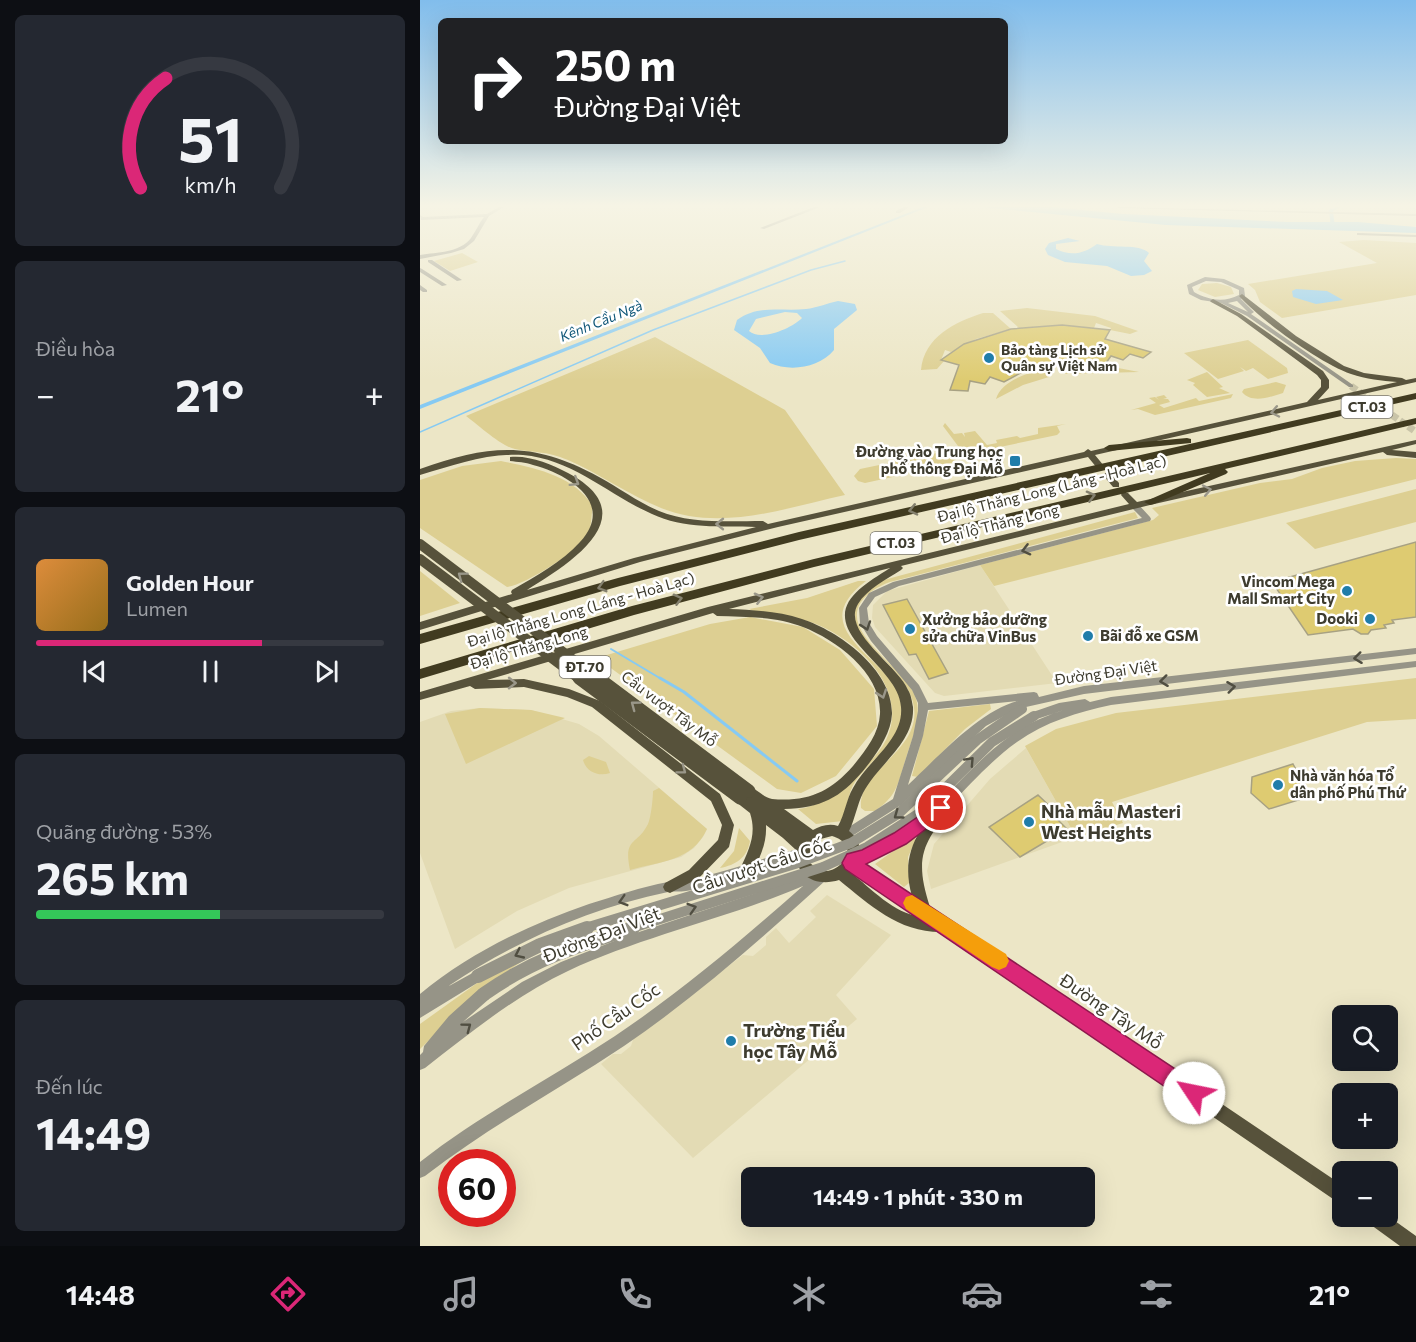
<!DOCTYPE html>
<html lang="vi">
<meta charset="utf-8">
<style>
:root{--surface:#171b24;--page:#242831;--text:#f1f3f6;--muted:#9ea1a6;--line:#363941;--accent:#db2777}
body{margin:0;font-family:Commissioner,sans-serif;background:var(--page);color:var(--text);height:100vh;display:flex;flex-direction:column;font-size:22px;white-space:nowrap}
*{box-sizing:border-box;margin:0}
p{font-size:20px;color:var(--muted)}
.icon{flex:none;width:33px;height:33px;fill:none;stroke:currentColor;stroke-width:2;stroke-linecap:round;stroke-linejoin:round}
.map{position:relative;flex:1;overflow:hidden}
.drawer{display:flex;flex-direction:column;gap:15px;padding:15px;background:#0d0f14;width:420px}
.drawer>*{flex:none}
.top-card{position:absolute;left:18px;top:18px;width:570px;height:126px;border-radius:9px;box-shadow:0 6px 24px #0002;background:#202124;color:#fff;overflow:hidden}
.fabs{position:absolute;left:912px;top:1005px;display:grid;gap:12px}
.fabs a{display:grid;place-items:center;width:66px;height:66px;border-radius:9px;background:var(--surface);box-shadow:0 6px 24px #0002;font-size:30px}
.speed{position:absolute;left:18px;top:1149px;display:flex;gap:12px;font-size:30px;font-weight:700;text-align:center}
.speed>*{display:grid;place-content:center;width:78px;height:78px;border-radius:50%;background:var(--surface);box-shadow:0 6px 24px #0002;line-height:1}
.speed .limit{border:9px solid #d22;background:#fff;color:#111}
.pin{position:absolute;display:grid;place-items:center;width:51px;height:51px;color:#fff;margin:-26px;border:3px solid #fff;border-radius:50%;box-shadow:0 2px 6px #0007}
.me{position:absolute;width:66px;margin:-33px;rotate:304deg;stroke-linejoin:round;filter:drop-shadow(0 0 4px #0008)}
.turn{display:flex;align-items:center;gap:21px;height:126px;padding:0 18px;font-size:27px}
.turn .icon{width:78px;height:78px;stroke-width:2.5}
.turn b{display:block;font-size:42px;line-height:51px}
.big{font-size:45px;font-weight:700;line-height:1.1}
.drawer .widget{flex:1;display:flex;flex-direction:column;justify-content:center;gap:9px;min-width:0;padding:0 21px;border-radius:9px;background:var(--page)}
.drawer .dial{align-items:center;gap:0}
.dial svg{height:156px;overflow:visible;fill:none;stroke:var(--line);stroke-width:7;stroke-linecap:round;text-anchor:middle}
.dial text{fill:var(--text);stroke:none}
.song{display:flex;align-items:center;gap:18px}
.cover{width:72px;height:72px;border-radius:9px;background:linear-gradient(135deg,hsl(30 70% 55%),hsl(40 70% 35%))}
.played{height:6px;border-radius:3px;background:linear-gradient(90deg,var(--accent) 65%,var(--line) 65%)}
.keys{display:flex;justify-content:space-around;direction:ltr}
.heat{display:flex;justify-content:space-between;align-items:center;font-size:33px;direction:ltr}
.charge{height:9px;border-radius:4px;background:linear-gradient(90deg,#34c759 53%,var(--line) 0)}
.trip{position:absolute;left:321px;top:1167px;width:354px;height:60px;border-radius:9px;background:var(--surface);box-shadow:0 6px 24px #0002;font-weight:700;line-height:60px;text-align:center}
.tabs{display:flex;height:96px;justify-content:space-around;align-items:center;background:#090b0e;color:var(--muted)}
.tabs .icon{width:42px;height:42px}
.tabs .current{color:var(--accent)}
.tabs b{font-size:27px;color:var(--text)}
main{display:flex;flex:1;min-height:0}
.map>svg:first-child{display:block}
.built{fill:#e3dbb4}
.green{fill:#ddcf92}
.water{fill:#86caf3;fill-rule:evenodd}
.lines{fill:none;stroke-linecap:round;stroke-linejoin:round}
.stream-far2{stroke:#86caf3;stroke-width:1.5}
.stream-far1{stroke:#86caf3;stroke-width:2}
.stream{stroke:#86caf3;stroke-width:3}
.canal{fill:#86caf3;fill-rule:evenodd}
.building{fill:#decb71;stroke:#a7a183;stroke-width:1.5}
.minor-tunnel{stroke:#c9c4a8;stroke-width:7;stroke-dasharray:7 3;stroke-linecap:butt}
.minor{fill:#969487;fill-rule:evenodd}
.major{fill:#57523b;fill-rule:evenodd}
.highway{fill:#413b20;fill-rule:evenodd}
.minor-bridge-far1{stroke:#969487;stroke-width:10}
.minor-bridge{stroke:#969487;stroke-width:14}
.major-bridge-far1{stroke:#57523b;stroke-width:10}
.major-bridge{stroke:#57523b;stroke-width:13}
.oneway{stroke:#9a9789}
.oneway2{stroke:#84806e}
.oneway3{stroke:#504e41}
.route{fill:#db2777;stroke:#8e194d;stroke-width:1.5}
.slow{fill:#f59e0b}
.poi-dot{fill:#207daa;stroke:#fff;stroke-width:2}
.labels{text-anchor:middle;stroke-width:5;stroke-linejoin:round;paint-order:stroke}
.far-water-label{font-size:14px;font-style:italic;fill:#0e5677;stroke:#fff}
.far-poi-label{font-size:14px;font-weight:bold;fill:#3e3c2f;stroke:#fff;text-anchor:start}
.shield{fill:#fff;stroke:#78766d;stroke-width:1.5}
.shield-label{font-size:14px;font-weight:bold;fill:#3e3c2f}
.poi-label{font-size:15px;font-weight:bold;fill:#3e3c2f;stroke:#fff;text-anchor:end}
.street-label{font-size:15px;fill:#3e3c2f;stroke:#fff}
.near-poi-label{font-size:18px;font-weight:bold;fill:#3e3c2f;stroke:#fff;text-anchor:start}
.near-street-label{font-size:18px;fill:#3e3c2f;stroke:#fff}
</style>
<main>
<section class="drawer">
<div class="widget dial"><svg viewBox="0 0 100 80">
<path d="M14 69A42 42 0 1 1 86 69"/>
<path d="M14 69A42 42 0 0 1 27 13" stroke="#db2777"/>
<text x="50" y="56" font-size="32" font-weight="700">51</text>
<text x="50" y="72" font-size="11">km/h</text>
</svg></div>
<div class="widget"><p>Điều hòa</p>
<div class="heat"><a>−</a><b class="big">21°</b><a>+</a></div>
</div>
<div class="widget">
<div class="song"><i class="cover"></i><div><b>Golden Hour</b><p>Lumen</p></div></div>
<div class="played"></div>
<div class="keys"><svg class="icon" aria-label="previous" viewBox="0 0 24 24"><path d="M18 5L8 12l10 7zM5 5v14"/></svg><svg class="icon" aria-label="pause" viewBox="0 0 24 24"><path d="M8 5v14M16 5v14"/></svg><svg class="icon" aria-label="next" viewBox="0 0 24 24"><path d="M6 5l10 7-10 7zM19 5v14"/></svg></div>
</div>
<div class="widget"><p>Quãng đường · 53%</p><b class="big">265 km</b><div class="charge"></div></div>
<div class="widget"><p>Đến lúc</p><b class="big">14:49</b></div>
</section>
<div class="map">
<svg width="996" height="1246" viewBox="0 0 996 1246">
<rect width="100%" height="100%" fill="#ece6c6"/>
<path class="built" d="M560,565L637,683L524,696L515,693L455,627L452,618L453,605L467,591Z
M60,708L111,710L159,724L179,736L287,829L283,837L274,848L261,857L149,888L97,911L35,949L0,853V722L31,711Z
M606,748L656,837L511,889L507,871L514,844L570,779Z
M407,895L471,935L416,995L437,1019L273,1158L181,1064L193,1054H201L211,1046L214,1037L323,955L333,956L346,945V937L356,928L369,943L396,917L390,911Z"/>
<path class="green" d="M944,240L996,243V295L862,318L840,302L835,290L828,284L957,263L919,242Z
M42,253L58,262L30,271L14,261Z
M797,283L811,287L814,294L795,297L778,290L782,284Z
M607,308L675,316L718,331L710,334L690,330L691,328L676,323L674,328L642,325L599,328L580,311Z
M563,313H573L591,329L556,339L531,352L525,350L521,360L524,361L517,369L501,370C504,337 535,322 563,313Z
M235,337L365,410L425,495C365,508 301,532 241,508C209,495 180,474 148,460C126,451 116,453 95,449C82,447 57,424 46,416Z
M828,340L867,368L868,373L848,379L833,368L826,371L820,367L824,371L798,379L764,353Z
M658,365L693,367L719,372L646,374L637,366Z
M623,369L629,377L603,385L576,399C581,381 606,374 623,369Z
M787,372L803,387L799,388L810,393L787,397L773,385L775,383L767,380Z
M856,382L866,385L863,393C850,397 832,404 822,392L824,389Z
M813,394L811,398L735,415L718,409L711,410L736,403L729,398L735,397L739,400L736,397L744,395L747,398L743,399H748L750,402L739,405L744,408L776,398L779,401Z
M525,423L534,434L542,433L545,437L544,433L555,431L567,445L577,443L576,440L597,436L600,438L618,434V428L646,424L637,426L640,432L637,435L551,453L541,450L523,426Z
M522,452L529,453L536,460L528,465L445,483L438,481L434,476L440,469Z
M976,458L996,459V479L574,586L560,565L733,520L739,515L732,508L840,483L872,479L902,468L935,461Z
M81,461C115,468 153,475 173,506C171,514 172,527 168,534C159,551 105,585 87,587L0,528V480L42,466Z
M996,489V522L895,549L866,523Z
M715,512L718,518L470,582C459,586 448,592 441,602C420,634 485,667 495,696C503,716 492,738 486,758C478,784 477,796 455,811H445L441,808C437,767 511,749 491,696C481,670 448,648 433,624L436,603L460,581Z
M0,571L40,603L0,616Z
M438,581H446C380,631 472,658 481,701C488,738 454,755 435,782C428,792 427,809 423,821L396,824L378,809C406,806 426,783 446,765C505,713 454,648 396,624C375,615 350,618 329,609L387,598Z
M330,617L383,627L420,650L454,689L457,726L416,776L381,793L357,789L177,658L290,624Z
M996,678V719L947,722L692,802L703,823L656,837L605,746L636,729L696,713Z
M570,704L571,709L545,729L498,777L492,776L509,711Z
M60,708L111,710L145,718L46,764L25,714Z
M169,756L186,762L190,773C179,777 166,772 163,760Z
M239,788L287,829C272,862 240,861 210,870C203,837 217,846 228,824C231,818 233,798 233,791Z
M319,828L330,841C327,858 316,865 300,868L314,851Z
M493,837L496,839L488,857L489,883L484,887L455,864Z
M111,955L62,989L0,1049V1024L60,981Z"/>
<path class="water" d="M561,207H632L703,214L867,222H938L996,227V233L746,225Z
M648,238L660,241L636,244V249C652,257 665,253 677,244C693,249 719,243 729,253L724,261L732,271L724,275L711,276L687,266L645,262L628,255L625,249L629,243Z
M876,289L907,291L923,300L896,304L873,297L872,291Z
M418,301L435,304L437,310L414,329V350C399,368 370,372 350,363L340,348L314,330L317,320C339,304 361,312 386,309C397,308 407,303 418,301ZM365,312L377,313L382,318C372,328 341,342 329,331L336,319Z"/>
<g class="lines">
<path class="stream-far2" d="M0,432L233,330L391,270L425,261"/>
<path class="stream-far1" d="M191,649L243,680"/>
<path class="stream" d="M240,678L264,692L377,781"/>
<path class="canal" d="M503,207H508L0,409V405Z
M916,207H921L913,211L915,228L913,229L911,228L909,210Z"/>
</g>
<path class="building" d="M642,325L690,330L685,339L731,352L723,358L710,354L703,360L691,356L686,363L627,364L606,370L584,382L570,377L565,384L550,381L548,391L530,390L539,365L521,360L544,344L591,329Z
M996,542V617L972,620L974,623L964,625L966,628L951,630L948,634H941L933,629L888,635L852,582Z
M487,599L528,673L509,679L496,654L489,655L463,605Z
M873,764L891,796L849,809L831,793L832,777Z
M618,795L639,815L635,817L647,829L600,857L569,827Z"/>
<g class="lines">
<path class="minor-tunnel" d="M931,386L996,432"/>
<path class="minor" d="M79,207H84L69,216L54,241L44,249L31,253L0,259V255C18,252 39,253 51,238C56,231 59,223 64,217L1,220L0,215L3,217L67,214Z
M394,207H400L344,229L340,228Z
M484,207H489L480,213H476V211Z
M697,207L996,214V216L699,208Z
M939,233L996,235V237L937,235V233Z
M8,260H12L42,280L37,281L8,262Z
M0,268L2,269L27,285L22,286L0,272Z
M785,277L804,279L824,288L825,296L821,299L834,312L831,314L933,385V387H929L827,316L801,303L781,300L769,294L767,285ZM786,281L801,282L819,290V295C804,303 788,300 774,292L772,287ZM817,301L828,312L808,303Z
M0,285L7,290V292H3L0,290Z
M712,504H718L730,517L731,519L730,521L479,586L455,597L447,608L449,623L457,636L499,685L508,703L614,692L617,693L619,697L664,686L996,648V654L664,694L597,709L566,726L481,805L429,838L425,840L421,838L419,835L421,832L473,799L493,736L498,711V703L492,690L451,641L440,623L439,608L449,593L473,582L722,518L712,508L711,506ZM598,701C560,710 517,758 488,785L503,736L508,710Z
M996,661V667L691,705C658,712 625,722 597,742C556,771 527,816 484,843C468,853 451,859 433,864L429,863L427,859L429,855C445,850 461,846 476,837C519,810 549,765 590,736C606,724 625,716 644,710L614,720L610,719L609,716L610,713L639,703L665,699L670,702L691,697Z
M381,848L385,849L387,853L385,857L381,858C350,866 320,878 289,886C282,888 274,890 266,891C260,892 254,891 248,892C170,908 96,941 30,985L29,986L58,970L62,972L64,976L62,980L0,1018V994C50,953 108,925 169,904C195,896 221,887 248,882C254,880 260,881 266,880C274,880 282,877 289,875C320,867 350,856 381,848Z
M395,870L405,873L407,877L405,881C341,939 276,997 204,1046C138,1090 68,1127 5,1176L0,1178V1162C61,1114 130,1079 195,1036C262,991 323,939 383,886C306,919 223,936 148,971C95,996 50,1033 5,1068L0,1070V1055L3,1052L4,1046L29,1016L59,989L64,988L69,989L70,994L69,999L43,1022L102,982L141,962L207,936L333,894Z"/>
<path class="major" d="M822,294L876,336L924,366L944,373L982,378L986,380L996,378V382L675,455L684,466L680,469L677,468L668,457L358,527L220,562L0,630V622L92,594L91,592L92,590C116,576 142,562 160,542C196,503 148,474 113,465C105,462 98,462 90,461V457C109,455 131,464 148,473C227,515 151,563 107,590L214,558L336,527C302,526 263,529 232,514C189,495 152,459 103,455C66,453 35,465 0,475V469C70,444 113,441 179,477C199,488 218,502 239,511C270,524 310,521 343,521L348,524L664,452L668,449L671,451L887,402L901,387V380L897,375L817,316L791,302L790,301L793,299L821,314L903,371L909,380V388L898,400L977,382C962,381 946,379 931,374C900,363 843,322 820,297L819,296Z
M996,440V444L972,450L996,452V458L967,455L963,452L730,505L481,566L483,568L481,570C467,579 447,589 438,604C421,632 478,665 488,690C491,694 492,702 493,707C495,743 458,764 443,793C437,805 435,819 429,831C438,838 443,849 438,860L492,896C479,851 501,827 528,794L532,793L536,794L538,798L536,802C504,842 493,855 510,907L922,1185V1204L916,1201L523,932C479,933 450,905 419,880C397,887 374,877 376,850L363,838L346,825C347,843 340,858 332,873L327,875L322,873L320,869C329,850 337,834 330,813L316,802L314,798L316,794L320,793L324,794L323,791L325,787L329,786C337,789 344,798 352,799C388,802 410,792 433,766C445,751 459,734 460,714C462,673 416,640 383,627C356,616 325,617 297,616L293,613L67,680L104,679L149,689L180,701L300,794L314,825L309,847L279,878L250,893L245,891L243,887L245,883L269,870L298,840L302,825L291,801L172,707L147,697L104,687L55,689L50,686L0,700V692L288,607L709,504L701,495L702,493H708L717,502ZM470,568C439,588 406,606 438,644C448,656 459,666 468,678C475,687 480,696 481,707C484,740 447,761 433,788C426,800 425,814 418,826C409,823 400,826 393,830L364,809C401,808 420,798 443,771C456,755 471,734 472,714C473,670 419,631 382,619C358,611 333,610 309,609ZM412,836C418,838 425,841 427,848C430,859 417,870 407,871C400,871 395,867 390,863V848L397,840ZM432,871L501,917C473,913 452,889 430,872Z
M687,472L690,473L699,483V487H693L683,475Z
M944,1216H968L996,1236V1246H980L947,1222Z"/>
<path class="highway" d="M996,393V399L379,540L200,586L0,644V634L198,578L379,532Z
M996,418V424L805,469L808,472L806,474L734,504L730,505L724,502L790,473L394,567L214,615L0,679V669L212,606L394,559Z
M767,438L771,439V443L689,451L684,448L689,445Z"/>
<path class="minor-bridge-far1" d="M162,929L375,864L431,843L478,814L557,740L602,709
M209,929L403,867L447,847L501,812L572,742L614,716"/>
<path class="minor-bridge" d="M58,976L120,945L167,928
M64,994C112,960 158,945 213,928"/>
<path class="major-bridge-far1" d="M0,544L180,680
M0,559L161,680"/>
<path class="major-bridge" d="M159,678L320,798
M178,678L329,791"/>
</g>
<defs><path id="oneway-chevron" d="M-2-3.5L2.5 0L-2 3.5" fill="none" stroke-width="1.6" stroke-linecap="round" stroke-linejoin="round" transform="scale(1.5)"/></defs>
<g class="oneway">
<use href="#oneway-chevron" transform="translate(855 412) rotate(168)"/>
<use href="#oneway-chevron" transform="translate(155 482) rotate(32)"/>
<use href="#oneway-chevron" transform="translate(787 490) rotate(-12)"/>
<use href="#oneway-chevron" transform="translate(300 524) rotate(-180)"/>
<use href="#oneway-chevron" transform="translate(42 576) rotate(-143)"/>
<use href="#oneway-chevron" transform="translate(339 598) rotate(-14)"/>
<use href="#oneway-chevron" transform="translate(92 683)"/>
<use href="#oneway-chevron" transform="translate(462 694) rotate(71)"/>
<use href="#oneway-chevron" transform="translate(215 705) rotate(-143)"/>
<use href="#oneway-chevron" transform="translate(262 770) rotate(37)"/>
</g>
<g class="oneway2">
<use href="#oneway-chevron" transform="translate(671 496) rotate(-14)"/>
<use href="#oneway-chevron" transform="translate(493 510) rotate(167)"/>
<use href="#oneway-chevron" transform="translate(182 587) rotate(164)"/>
<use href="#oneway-chevron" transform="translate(258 599) rotate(-15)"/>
</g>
<g class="oneway3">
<use href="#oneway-chevron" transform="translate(606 550) rotate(166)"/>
<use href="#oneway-chevron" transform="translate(446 626) rotate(71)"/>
<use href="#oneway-chevron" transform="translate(938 658) rotate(173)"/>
<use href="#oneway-chevron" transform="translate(744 681) rotate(173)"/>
<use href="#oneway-chevron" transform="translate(811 687) rotate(-7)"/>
<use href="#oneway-chevron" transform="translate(550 761) rotate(-47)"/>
<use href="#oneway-chevron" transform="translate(478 815) rotate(144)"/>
<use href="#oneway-chevron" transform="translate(203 901) rotate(163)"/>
<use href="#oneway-chevron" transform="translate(272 908) rotate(-17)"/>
<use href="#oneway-chevron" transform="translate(99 954) rotate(155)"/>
<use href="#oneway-chevron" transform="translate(47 1027) rotate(-37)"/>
</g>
<linearGradient id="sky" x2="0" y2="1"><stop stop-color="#81bdec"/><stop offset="0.54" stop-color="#f6f4e5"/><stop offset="1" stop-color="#f6f4e5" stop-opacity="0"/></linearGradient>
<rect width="996" height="381" fill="url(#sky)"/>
<path class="route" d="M521,801L527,803L529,808L527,813L486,844L446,864L781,1086L784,1093L781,1101L774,1104L766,1101L425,869L422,863L427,854L442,850L474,833Z"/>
<path class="slow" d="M492,895L586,954L589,961L586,967L579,970L572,967L486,909L483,903L486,897Z"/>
<g class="poi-dot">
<circle cx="569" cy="358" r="6"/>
<rect x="589" y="455" width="12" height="12" rx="3"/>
<circle cx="927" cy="591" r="6"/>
<circle cx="950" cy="619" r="6"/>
<circle cx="490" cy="629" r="6"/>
<circle cx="668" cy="636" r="6"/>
<circle cx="858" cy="785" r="6"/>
<circle cx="609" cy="822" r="6"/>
<circle cx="311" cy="1041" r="6"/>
</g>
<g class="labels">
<g class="far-water-label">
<text transform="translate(181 321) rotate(-22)" y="5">Kênh Cầu Ngà</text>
</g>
<g class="far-poi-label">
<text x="581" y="355">Bảo tàng Lịch sử<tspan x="581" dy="16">Quân sự Việt Nam</tspan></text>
</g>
<g class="shield">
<rect x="921.5" y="396" width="51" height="22" rx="4.5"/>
<rect x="450.5" y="532" width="51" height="22" rx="4.5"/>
<rect x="139.5" y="656" width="51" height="22" rx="4.5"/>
</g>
<g class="shield-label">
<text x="947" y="412">CT.03</text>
<text x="476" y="548">CT.03</text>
<text x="165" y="672">ĐT.70</text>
</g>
<g class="poi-label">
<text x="583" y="457">Đường vào Trung học<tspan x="583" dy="17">phổ thông Đại Mỗ</tspan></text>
<text x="915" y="587">Vincom Mega<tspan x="915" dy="17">Mall Smart City</tspan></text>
<text x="938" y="624">Dooki</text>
<text x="502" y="625" text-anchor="start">Xưởng bảo dưỡng<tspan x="502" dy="17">sửa chữa VinBus</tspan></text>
<text x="680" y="641" text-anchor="start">Bãi đỗ xe GSM</text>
<text x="870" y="781" text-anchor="start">Nhà văn hóa Tổ<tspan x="870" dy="17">dân phố Phú Thứ</tspan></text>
</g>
<g class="street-label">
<text transform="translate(632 489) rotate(-14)" y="5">Đại lộ Thăng Long (Láng - Hoà Lạc)</text>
<text transform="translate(580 524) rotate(-14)" y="5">Đại lộ Thăng Long</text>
<text transform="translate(161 610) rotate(-16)" y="5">Đại lộ Thăng Long (Láng - Hoà Lạc)</text>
<text transform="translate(109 648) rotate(-16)" y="5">Đại lộ Thăng Long</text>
<text transform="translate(686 673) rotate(-8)" y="5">Đường Đại Việt</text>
<text transform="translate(249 709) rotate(37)" y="5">Cầu vượt Tây Mỗ</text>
</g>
<g class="near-poi-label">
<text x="621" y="818">Nhà mẫu Masteri<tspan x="621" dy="21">West Heights</tspan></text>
<text x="323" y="1037">Trường Tiểu<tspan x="323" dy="21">học Tây Mỗ</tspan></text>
</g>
<g class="near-street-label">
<text transform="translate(342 866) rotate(-18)" y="6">Cầu vượt Cầu Cốc</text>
<text transform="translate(182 935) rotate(-21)" y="6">Đường Đại Việt</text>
<text transform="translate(691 1012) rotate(34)" y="6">Đường Tây Mỗ</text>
<text transform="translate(196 1017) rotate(-35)" y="6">Phố Cầu Cốc</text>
</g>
</g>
</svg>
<div class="fabs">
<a><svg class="icon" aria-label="search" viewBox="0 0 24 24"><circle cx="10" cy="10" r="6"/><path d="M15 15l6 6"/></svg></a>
<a>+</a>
<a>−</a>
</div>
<div class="speed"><div class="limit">60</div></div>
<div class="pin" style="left:521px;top:808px;background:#d93025"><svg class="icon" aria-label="arrive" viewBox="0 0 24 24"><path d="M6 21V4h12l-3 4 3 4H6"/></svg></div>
<svg class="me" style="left:774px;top:1093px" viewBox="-20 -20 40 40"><circle r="19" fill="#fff"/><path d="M0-13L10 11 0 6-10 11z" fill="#db2777"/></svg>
<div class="trip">14:49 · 1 phút · 330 m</div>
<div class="top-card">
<div class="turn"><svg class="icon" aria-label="right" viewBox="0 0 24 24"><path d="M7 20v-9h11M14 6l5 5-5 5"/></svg><div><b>250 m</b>Đường Đại Việt</div></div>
</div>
</div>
</main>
<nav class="tabs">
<b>14:48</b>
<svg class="icon current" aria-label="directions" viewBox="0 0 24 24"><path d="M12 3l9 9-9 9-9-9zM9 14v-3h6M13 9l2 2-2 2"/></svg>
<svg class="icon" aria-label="music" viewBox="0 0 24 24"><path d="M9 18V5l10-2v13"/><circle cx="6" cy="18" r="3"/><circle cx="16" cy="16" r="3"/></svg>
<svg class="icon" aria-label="phone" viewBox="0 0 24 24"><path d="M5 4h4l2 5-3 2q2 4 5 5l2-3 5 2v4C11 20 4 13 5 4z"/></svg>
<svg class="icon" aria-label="climate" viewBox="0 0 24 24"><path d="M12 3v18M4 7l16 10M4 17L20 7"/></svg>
<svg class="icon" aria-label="car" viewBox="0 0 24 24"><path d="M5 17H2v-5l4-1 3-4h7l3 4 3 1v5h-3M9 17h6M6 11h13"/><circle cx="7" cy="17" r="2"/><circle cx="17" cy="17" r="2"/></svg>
<svg class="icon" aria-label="filters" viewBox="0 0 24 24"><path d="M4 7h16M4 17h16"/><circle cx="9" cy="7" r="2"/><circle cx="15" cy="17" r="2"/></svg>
<b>21°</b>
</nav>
